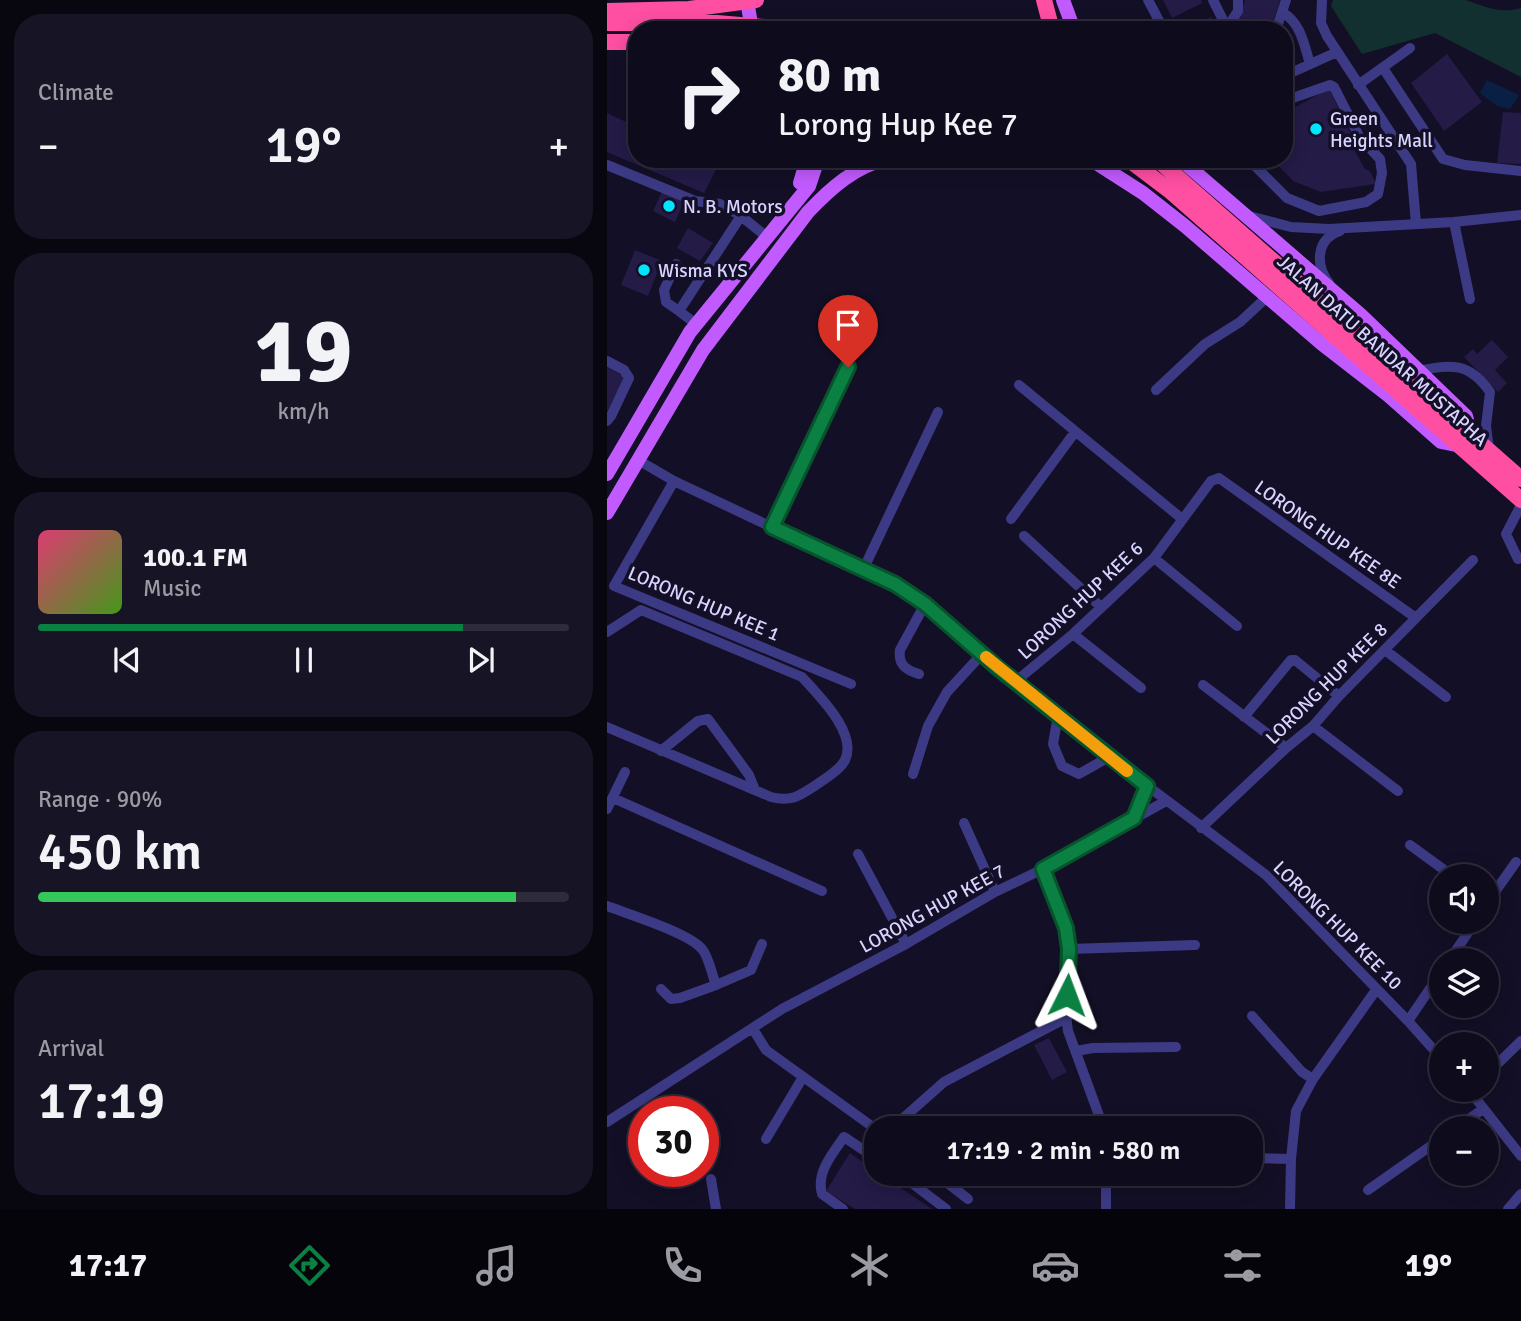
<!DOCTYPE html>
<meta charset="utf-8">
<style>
:root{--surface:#0e0b1c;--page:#171425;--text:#f1f3f6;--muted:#9b9ba3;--line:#2e2b3b;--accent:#0b8043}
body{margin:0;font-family:Signika,sans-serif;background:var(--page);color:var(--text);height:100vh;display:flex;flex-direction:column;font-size:26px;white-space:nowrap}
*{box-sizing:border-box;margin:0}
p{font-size:23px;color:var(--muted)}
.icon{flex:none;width:38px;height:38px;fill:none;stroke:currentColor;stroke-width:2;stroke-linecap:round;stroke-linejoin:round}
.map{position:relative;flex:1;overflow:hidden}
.sheet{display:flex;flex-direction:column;gap:14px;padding:14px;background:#08060f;width:607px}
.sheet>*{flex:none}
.top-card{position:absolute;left:21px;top:21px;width:665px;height:147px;border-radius:28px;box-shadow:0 4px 18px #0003,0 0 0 2px var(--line);background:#0e0b1c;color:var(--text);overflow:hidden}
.fabs{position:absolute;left:822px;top:864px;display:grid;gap:14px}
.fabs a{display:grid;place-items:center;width:70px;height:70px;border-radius:50%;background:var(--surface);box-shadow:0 4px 18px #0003,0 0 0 2px var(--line);font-size:35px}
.speed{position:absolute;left:21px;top:1096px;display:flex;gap:14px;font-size:35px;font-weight:700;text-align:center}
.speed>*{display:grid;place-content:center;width:91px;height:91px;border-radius:50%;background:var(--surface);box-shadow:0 4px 18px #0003,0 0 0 2px var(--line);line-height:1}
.speed .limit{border:10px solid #d22;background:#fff;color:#111}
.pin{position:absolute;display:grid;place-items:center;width:60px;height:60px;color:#fff;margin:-72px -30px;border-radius:50% 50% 50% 0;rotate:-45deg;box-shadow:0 0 7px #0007}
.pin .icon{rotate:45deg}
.me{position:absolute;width:77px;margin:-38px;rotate:3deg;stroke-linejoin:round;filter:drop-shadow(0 0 5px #0008)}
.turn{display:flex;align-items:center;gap:24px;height:147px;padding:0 35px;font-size:32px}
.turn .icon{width:91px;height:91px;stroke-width:2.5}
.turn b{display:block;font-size:49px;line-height:60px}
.big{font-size:52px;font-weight:600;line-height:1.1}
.sheet .widget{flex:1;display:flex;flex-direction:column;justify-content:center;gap:10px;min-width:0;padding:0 24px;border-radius:28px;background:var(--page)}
.sheet .dial{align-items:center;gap:0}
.dial b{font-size:91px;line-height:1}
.song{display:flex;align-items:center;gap:21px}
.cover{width:84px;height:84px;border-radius:10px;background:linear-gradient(135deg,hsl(340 70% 55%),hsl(100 70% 35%))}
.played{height:7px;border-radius:4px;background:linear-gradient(90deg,var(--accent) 80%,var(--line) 80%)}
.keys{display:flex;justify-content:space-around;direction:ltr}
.heat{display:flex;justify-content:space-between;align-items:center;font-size:38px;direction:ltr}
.charge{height:10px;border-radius:5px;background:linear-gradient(90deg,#34c759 90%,var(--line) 0)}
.trip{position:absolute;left:257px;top:1116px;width:399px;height:70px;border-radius:28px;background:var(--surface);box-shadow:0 4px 18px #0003,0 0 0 2px var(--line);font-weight:600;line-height:70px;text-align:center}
.dock{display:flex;height:112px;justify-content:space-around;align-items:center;background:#06040b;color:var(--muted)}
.dock .icon{width:49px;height:49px}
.dock .on{color:var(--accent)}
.dock b{font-size:32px;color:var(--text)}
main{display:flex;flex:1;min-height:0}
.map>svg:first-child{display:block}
.green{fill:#12302f}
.water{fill:#0a1f44}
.building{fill:#241b47}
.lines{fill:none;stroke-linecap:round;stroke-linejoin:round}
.minor{stroke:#3d3a85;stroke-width:10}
.major{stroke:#c25bff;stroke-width:14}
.highway{stroke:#ff4fa3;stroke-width:16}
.highway-bridge{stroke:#ff4fa3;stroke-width:16}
.route-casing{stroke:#07532c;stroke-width:18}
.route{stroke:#0b8043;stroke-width:12}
.slow{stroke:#f59e0b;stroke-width:12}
.poi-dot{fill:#00e5ff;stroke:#130f26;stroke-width:2.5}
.labels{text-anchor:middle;stroke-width:7;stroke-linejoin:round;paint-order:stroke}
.poi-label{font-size:19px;fill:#d9d4ff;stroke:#130f26;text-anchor:start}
.street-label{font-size:19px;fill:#d9d4ff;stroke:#130f26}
</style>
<main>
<section class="sheet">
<div class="widget"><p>Climate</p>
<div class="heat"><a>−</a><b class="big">19°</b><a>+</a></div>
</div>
<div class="widget dial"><b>19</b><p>km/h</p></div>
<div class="widget">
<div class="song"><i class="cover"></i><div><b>100.1 FM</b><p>Music</p></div></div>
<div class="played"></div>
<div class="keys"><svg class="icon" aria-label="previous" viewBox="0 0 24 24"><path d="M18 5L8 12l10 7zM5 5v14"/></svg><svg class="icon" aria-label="pause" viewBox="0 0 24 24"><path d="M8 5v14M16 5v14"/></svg><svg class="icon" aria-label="next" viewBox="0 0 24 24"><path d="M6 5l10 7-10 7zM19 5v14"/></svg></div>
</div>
<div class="widget"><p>Range · 90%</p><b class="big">450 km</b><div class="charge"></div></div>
<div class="widget"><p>Arrival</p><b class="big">17:19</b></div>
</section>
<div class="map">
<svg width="914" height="1209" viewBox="0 0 914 1209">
<rect width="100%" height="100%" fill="#130f26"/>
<path class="green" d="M726,0H859C878,7 894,14 914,8V77L828,33L755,54L724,6Z"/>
<path class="water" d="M880,80L912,95L903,109L890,106L873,93Z"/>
<path class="building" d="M556,0H594L595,3L565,18Z
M638,0H673L663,30H628Z
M604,17L610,30H578Z
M840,54L875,102L837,131L804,83Z
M722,89L750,146L748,151L758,169L763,171L769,184L714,192L686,181L665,159H677V113Z
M896,112L914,113V164L890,163Z
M0,113L30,127V159H102L112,164L97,193L0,152Z
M56,189L77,202L68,222L46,211Z
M81,228L106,243L93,261L70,248Z
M28,250L55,261L41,296L14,285Z
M885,340L901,357L888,370L900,383L891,392L857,357L866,349L870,354Z
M0,367L18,377L0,412Z
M442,1038L460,1072L445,1080L427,1045Z
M243,1153L270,1172V1174H273L325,1209H248L219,1191Z"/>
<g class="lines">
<path class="minor" d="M541,0L557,30
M606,0L621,30
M715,0L714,23L720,36L804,164L809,224
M675,12C694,23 697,44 703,64
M620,28L631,11V0
M669,30L679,0
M776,68L836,159L858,165L914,171
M677,76L730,52
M751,85L803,48
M641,159L680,198L712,211L759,202L771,194L775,173L773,159L753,138L727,87L723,85L677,101
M0,165L88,201L113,204L134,216L160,237
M642,216L684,227L722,229L847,222L914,215
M847,222L863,299
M69,264L57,290L59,302L72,311
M722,283C708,265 709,239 733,231
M89,324L72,311L134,216
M0,361L17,370L22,378L4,416L0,421
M811,371C845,364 862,362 883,392L879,426L882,450
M412,385L574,518
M549,390L598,344L633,322L660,297
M31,460L67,481L288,585L318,604L375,654L502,757L659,875L801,1021L835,1059
M67,481L7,586L244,684
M404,519L468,432
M165,527L241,367
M417,536L494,607
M547,558L630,626
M911,559L899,534L914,505
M256,570L331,412
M0,632L34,610L195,677C211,695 251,733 238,760C233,770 219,778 209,785C192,796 185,802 164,797L0,727
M466,634L534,688
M778,650L839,697
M312,674C299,670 291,665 293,650L318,604
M408,682L466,634L547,558L604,481L612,478L809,618
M596,685L679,748
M451,716L446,744L455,766L472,774L502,757
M637,717L684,660H688L732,696
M706,726L791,791
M54,751L91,721L101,719L142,775L148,790
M306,774L321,726L340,692L375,654
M6,798L215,891
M0,809L18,772
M527,818L540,786
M357,823L388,892
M594,828L679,748L706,726L732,696L866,560
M803,845L847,877
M251,854L299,944
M436,869C446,894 460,920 462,948C464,975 456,1003 461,1031L497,1129
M880,903L909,862
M0,906C21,914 82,933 95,949C102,957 105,975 109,985L73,998L64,999L54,989
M462,949L588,945
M842,961L868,922
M109,985L144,970L155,944
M645,1016L695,1072L706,1079
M801,1021L835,971
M146,1029L159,1050L270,1130
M469,1051L486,1048L569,1047
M880,1074L914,1041
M862,1090L914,1156
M0,1122L175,1009L299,944L388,892L436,869L559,801
M284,1129L337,1082L459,1018
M478,1129L495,1121
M848,1129L876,1109
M159,1139L196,1077
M644,1158L684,1159
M293,1174L339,1209
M329,1174L361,1199
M104,1179L109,1209
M761,1190L835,1138
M236,1209L215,1194C209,1173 225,1154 237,1137L270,1159
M499,1209V1174
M683,1209L684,1159L689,1111L706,1079L769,990
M901,1209L914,1194"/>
<path class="major" d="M140,0L145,30
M456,0L467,30
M483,159L536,193L578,226L715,344L782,396L834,442L854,446
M573,159L754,315L859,416L864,435
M193,183L200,159
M0,474L83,332L202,186L211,159
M0,513L96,350L201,212C224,188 248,166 281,159"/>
<path class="highway" d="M437,0L445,30
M0,42H30
M521,159L562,190L627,247L914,500
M550,159L914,479"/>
<path class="highway-bridge" d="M0,11L82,9L149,0
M0,23H110L194,30"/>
</g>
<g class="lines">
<defs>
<path id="route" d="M241,367L165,527L288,584L318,604L391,668L540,786L527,818L436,869L459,928L462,949L460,995"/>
</defs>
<use href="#route" class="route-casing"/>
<use href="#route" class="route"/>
<path class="slow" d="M379,657L520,771"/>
</g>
<g class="poi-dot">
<circle cx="709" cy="129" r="7"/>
<circle cx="62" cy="206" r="7"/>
<circle cx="37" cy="270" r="7"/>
</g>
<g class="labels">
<g class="poi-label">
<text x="723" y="125">Green<tspan x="723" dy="22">Heights Mall</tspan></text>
<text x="76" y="213">N. B. Motors</text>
<text x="51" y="277">Wisma KYS</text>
</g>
<g class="street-label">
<text transform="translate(776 350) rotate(42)" y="7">JALAN DATU BANDAR MUSTAPHA</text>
<text transform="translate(721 534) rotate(35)" y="7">LORONG HUP KEE 8E</text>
<text transform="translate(473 600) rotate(-43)" y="7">LORONG HUP KEE 6</text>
<text transform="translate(97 603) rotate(23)" y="7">LORONG HUP KEE 1</text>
<text transform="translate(719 683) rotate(-45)" y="7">LORONG HUP KEE 8</text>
<text transform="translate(325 908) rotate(-29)" y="7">LORONG HUP KEE 7</text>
<text transform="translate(731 925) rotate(45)" y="7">LORONG HUP KEE 10</text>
</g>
</g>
</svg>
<div class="fabs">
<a><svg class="icon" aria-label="sound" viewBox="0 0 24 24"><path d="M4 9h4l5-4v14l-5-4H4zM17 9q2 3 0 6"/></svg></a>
<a><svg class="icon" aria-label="layers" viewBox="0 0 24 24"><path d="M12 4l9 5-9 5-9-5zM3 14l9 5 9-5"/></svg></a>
<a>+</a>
<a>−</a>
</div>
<div class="speed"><div class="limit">30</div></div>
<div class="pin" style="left:241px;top:367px;background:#d93025"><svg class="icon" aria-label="arrive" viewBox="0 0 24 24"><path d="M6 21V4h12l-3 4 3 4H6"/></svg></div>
<svg class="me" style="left:460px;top:995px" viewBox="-20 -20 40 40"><path d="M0-17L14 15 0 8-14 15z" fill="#0b8043" stroke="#fff" stroke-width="4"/></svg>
<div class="trip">17:19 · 2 min · 580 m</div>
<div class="top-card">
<div class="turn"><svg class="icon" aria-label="right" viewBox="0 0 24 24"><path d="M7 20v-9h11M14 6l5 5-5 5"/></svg><div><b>80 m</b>Lorong Hup Kee 7</div></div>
</div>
</div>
</main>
<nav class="dock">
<b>17:17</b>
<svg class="icon on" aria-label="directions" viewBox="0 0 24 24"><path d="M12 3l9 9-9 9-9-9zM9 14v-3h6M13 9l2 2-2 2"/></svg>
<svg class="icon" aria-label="music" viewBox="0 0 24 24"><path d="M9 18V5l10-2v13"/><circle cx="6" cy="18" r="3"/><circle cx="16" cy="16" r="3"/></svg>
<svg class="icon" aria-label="phone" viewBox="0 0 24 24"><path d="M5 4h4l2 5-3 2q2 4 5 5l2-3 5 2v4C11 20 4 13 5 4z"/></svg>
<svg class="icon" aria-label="climate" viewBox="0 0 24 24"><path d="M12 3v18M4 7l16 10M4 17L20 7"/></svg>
<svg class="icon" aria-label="car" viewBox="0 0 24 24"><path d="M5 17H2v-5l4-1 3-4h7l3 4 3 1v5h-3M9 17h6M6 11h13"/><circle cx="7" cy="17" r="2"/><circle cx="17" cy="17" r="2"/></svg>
<svg class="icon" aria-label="filters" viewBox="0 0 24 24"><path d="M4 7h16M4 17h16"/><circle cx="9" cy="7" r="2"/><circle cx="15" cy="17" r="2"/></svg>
<b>19°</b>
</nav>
